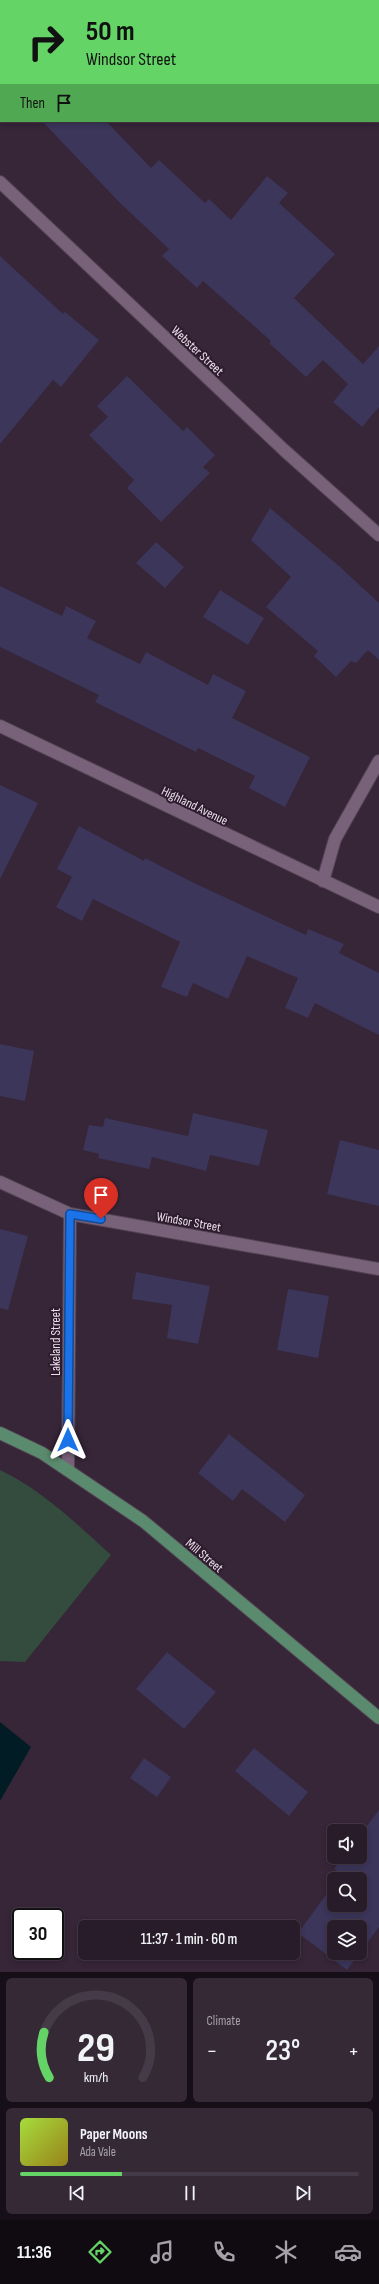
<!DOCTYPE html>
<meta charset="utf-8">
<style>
:root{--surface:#291c2a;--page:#352936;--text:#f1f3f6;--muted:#a5a1a8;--line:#453a47;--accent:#65d467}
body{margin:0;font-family:"Sofia Sans Condensed",sans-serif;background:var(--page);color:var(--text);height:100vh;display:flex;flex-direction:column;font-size:15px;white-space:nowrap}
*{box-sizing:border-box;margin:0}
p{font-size:13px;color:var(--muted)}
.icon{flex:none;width:22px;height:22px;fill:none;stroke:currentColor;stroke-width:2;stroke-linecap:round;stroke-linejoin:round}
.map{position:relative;height:1972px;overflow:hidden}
.drawer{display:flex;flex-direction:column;gap:6px;padding:6px;background:#170f17;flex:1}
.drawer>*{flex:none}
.guide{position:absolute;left:0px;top:0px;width:379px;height:122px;box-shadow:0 2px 6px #0003,0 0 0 1px var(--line);background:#65d467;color:#111;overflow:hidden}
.fabs{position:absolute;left:327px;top:1824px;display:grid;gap:8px}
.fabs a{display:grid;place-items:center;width:40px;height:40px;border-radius:6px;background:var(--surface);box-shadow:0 2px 6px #0003,0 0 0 1px var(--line);font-size:20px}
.speed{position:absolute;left:12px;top:1908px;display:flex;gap:8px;font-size:20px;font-weight:700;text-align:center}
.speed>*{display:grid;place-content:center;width:52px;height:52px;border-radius:50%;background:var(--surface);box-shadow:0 2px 6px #0003,0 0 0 1px var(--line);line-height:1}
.speed .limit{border:2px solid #111;border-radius:6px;background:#fff;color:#111}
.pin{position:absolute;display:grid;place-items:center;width:34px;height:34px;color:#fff;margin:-41px -17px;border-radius:50% 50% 50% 0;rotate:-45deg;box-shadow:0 0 4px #0007}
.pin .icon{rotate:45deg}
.me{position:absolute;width:44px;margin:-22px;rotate:0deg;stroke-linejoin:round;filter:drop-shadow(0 0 3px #0008)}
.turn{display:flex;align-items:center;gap:14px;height:84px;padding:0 20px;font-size:18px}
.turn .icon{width:52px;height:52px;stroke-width:2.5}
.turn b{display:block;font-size:28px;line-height:34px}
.then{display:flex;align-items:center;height:38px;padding:0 20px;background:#0003;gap:8px;font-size:15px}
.big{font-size:30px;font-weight:600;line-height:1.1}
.drawer .widget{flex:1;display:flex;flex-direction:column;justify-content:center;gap:6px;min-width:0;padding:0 14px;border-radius:6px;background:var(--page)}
.drawer .dial{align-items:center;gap:0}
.dial svg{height:104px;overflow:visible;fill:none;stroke:var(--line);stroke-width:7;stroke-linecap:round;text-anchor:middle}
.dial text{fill:var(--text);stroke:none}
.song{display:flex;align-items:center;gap:12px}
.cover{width:48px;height:48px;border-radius:6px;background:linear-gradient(135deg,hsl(80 70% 55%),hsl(50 70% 35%))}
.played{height:4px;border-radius:2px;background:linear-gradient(90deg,var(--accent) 30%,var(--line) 30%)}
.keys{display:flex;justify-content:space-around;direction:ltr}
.heat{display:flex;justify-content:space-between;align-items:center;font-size:22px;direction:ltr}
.drawer .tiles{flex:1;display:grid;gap:6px;grid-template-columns:1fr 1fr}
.widget:last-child{grid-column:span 2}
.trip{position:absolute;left:78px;top:1920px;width:222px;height:40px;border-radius:6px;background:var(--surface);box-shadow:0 2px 6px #0003,0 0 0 1px var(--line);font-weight:600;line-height:40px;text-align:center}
.dock{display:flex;height:64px;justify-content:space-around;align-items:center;background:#100b11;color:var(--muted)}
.dock .icon{width:28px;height:28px}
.dock .current{color:var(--accent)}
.dock b{font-size:18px;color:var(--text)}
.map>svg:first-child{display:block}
.green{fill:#344c3d}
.water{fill:#021c25}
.building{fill:#3b365a;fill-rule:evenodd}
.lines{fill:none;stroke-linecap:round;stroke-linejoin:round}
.minor-casing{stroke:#534454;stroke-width:14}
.major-casing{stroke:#534454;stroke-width:14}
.minor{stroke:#786279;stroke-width:12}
.major{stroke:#5b8b6e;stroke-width:12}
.route-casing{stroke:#114b97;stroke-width:10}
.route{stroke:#1a73e8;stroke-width:7}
.labels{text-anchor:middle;stroke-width:4;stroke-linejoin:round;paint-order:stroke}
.street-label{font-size:13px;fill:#ebdfeb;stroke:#2d1b2e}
</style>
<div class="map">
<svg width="379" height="1972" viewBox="0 0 379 1972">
<rect width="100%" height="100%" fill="#372538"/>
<path class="green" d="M0,1470C42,1490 77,1524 111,1555L25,1662L0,1661Z"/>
<path class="water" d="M0,1722L31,1747L0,1801Z"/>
<path class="building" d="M42,121H106L151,168L159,160L205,203L209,199L231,220L267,176L288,193L279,203L335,254L294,298L363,364L379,346V407L362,427L333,402L348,384L323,360L306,377L269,343L271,341L203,281L197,288L162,256L169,249L119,202Z
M0,256L63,314L65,312L99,340L61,387L53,380L0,444Z
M127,376L183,431L187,427L215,455L203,467L210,473L161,522L127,488L134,480L89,435L108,417L97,406Z
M270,508L339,566L379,603V660L368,650L356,663L351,661L336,677L314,656L318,651L266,607L291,577L251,540Z
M156,542L184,567L165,588L136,563Z
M0,586L62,616L66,606L96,621L87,638L140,664L146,652L208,685L213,674L246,691L232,718L310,757L285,807L249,788L255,776L198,748L196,752L95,702L99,695L0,647Z
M220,590L264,618L248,645L203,617Z
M0,785L38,803L0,879Z
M79,826L144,861L145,858L192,882L306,935L308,929L344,944L339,953L379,973V1035L315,1003L308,1018L285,1008L298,978L247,956L228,999L193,983L187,997L161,987L180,942L93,899L82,921L56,907L72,877L57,869Z
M0,1044L34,1051L25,1101L0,1096Z
M193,1113L268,1130L259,1166L210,1155L206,1171L152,1157L149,1169L98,1158L99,1154L83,1150L89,1125L103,1127L105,1118L188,1136Z
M340,1140L379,1150V1206L327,1194Z
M0,1229L28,1236L8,1310L0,1308Z
M136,1272L210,1286L198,1344L167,1338L172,1305L132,1299Z
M288,1289L329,1296L318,1358L277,1350Z
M229,1434L305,1495L285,1522L242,1489L233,1501L198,1473Z
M167,1652L216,1692L184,1729L136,1689Z
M254,1748L308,1792L289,1816L235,1771Z
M144,1758L171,1777L157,1797L130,1778Z
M379,1810V1927L347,1970L298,1933L334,1884V1905H360V1879H338L341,1874L334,1869L343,1857H360V1835ZM334,1927H360V1953H334Z"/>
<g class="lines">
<defs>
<path id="minor" d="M0,182L284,450L379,535
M0,726L379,907
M323,881L335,839L379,761
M0,1182L70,1214L379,1269
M68,1470L70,1214"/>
<path id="major" d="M0,1433L42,1453L143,1521L379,1718"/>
</defs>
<use href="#minor" class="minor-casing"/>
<use href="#major" class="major-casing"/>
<use href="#minor" class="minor"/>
<use href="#major" class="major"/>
</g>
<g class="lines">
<defs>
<path id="route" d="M68,1440L70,1214L101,1219"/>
</defs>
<use href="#route" class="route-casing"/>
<use href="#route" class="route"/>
</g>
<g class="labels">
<g class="street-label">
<text transform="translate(198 350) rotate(43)" y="5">Webster Street</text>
<text transform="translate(195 805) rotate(26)" y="5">Highland Avenue</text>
<text transform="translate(189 1221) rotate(10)" y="5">Windsor Street</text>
<text transform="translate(55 1342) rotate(-90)" y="5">Lakeland Street</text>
<text transform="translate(205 1555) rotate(40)" y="5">Mill Street</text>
</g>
</g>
</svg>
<div class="fabs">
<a><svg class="icon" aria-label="sound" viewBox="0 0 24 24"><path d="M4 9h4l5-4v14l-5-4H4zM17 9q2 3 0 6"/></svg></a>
<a><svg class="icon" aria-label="search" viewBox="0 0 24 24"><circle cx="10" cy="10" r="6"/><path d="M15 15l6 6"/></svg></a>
<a><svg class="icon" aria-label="layers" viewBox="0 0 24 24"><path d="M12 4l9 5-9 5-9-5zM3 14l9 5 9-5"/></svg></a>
</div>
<div class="speed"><div class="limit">30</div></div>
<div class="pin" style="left:101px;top:1219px;background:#d93025"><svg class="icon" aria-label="arrive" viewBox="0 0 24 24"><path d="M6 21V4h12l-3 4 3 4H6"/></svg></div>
<svg class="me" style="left:68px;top:1440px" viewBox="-20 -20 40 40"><path d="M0-17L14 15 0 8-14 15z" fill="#1a73e8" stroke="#fff" stroke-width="4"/></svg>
<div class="trip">11:37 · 1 min · 60 m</div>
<div class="guide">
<div class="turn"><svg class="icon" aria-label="right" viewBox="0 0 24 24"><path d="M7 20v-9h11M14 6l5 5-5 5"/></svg><div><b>50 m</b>Windsor Street</div></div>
<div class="then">Then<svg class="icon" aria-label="arrive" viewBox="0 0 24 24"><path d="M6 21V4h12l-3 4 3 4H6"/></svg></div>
</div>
</div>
<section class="drawer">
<div class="tiles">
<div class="widget dial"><svg viewBox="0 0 100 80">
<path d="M14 69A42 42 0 1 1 86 69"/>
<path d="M14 69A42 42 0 0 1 10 34" stroke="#65d467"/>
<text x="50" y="56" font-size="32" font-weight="700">29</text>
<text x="50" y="72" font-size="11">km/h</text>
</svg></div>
<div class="widget"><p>Climate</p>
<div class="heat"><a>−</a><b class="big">23°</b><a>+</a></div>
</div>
<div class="widget">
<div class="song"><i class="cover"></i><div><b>Paper Moons</b><p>Ada Vale</p></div></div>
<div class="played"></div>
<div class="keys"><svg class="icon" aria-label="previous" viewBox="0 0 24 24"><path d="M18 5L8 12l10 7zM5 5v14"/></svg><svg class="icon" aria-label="pause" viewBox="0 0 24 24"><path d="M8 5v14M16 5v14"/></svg><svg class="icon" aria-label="next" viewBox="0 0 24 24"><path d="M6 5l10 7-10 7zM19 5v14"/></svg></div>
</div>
</div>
</section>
<nav class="dock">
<b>11:36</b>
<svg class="icon current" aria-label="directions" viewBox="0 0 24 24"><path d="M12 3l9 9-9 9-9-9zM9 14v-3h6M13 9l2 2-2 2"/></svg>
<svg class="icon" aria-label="music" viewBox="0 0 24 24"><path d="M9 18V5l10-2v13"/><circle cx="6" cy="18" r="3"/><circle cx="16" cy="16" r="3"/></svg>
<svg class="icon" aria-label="phone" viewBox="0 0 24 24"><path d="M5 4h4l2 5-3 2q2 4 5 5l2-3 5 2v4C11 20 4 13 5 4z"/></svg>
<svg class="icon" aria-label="climate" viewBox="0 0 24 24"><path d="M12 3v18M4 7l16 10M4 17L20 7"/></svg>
<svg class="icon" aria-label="car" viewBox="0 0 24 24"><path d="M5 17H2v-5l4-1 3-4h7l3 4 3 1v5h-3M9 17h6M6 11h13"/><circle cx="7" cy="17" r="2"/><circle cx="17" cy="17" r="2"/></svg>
</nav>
